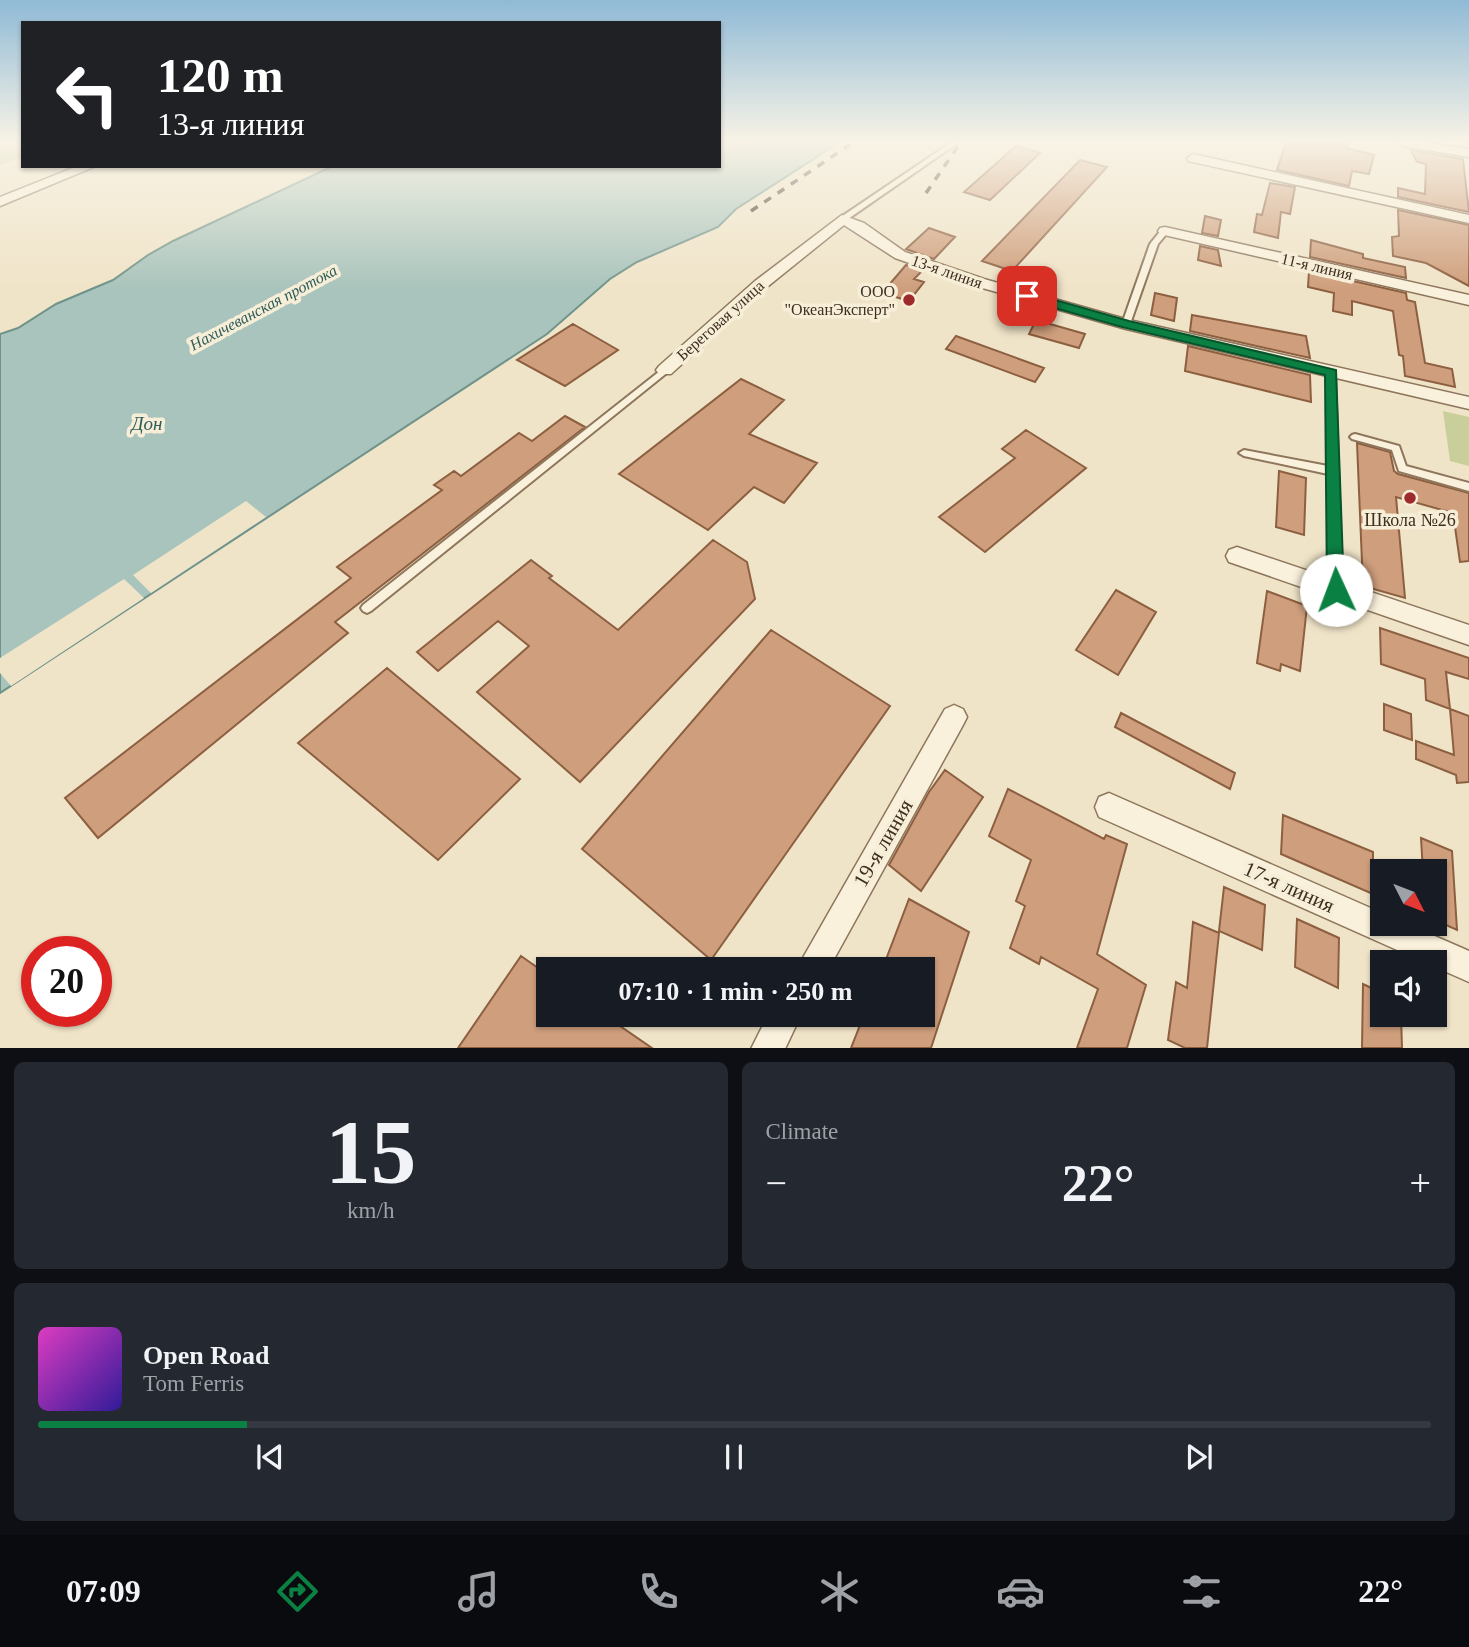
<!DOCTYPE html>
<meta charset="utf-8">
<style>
:root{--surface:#171b24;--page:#242831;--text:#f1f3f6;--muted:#9ea1a6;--line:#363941;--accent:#0b8043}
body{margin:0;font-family:Georgia,serif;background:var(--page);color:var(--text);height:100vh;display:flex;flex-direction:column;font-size:26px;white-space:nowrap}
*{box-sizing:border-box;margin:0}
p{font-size:23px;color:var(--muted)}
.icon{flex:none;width:38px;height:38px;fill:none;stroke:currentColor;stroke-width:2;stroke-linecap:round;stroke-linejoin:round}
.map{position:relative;height:1048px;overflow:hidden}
.drawer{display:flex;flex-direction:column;gap:14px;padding:14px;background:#0d0f14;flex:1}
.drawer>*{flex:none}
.top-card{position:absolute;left:21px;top:21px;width:700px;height:147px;border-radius:0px;box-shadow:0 2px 5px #0004;background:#202124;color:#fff;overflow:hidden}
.needle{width:46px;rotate:132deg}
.fabs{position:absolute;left:1370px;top:859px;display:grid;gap:14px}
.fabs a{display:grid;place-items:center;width:77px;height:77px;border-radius:0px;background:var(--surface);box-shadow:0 2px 5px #0004;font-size:35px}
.speed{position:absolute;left:21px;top:936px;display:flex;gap:14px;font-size:35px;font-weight:700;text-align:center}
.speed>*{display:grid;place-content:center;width:91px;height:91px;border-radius:50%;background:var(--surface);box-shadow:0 2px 5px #0004;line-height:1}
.speed .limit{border:10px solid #d22;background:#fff;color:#111}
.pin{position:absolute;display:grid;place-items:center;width:60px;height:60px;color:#fff;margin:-30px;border-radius:14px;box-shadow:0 4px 10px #0006}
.me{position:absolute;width:77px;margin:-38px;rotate:358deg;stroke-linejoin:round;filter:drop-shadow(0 0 5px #0008)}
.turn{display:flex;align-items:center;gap:24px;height:147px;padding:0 21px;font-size:32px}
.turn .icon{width:91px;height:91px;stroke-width:2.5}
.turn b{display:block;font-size:49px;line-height:60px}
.big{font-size:52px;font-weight:700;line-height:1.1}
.drawer .tile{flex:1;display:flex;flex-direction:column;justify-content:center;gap:10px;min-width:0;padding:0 24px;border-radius:10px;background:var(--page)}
.drawer .dial{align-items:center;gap:0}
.dial b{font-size:91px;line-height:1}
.song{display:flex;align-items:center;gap:21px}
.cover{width:84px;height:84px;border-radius:10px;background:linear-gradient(135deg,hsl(310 70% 55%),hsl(250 70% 35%))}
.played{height:7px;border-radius:4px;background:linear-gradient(90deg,var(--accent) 15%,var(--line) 15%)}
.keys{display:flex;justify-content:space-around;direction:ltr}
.heat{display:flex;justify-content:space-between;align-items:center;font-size:38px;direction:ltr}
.drawer .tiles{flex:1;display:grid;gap:14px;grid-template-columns:1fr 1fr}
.tile:last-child{grid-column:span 2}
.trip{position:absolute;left:536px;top:957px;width:399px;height:70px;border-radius:0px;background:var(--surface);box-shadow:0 2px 5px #0004;font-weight:700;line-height:70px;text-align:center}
.tab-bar{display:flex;height:112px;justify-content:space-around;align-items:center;background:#090b0e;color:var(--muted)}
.tab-bar .icon{width:49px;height:49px}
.tab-bar .active{color:var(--accent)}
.tab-bar b{font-size:32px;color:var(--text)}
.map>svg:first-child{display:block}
.green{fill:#c9cf9b}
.water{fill:#a9c4bc;stroke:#6f938a;stroke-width:2}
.pier{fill:#f0e4c8}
.building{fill:#cf9f7d;stroke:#8d5f41;stroke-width:2}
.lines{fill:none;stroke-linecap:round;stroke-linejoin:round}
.service-casing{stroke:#8d765c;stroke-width:4}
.minor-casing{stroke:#8d765c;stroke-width:3}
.service{fill:#faf1dc;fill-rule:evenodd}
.minor{fill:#faf1dc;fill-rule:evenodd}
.rail{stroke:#3d2e20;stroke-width:3.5;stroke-dasharray:8 8;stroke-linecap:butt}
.route{fill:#0b8043;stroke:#07532c;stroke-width:2}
.poi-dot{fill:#9e2a2b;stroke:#f7eed8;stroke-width:2.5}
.labels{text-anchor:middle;stroke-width:7;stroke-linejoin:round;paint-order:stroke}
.far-street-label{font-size:16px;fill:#3d2e20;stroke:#f7eed8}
.far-poi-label{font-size:16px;fill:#3d2e20;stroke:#f7eed8;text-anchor:end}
.far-water-label{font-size:16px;font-style:italic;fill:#2f5d5a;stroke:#f7eed8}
.poi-label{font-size:18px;fill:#3d2e20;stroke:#f7eed8}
.water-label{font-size:19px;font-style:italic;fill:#2f5d5a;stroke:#f7eed8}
.near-street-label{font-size:21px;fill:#3d2e20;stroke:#f7eed8}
</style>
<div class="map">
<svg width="1469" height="1049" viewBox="0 0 1469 1049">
<rect width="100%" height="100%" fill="#f0e4c8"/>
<path class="green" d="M0,142H23V157L0,165Z
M1443,411L1469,417V466L1450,461Z"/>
<path class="water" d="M719,142H840L736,209L718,227L637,262L610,279L547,334L0,693V334L18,328L56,304L113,280L148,255L173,241L333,166H719Z"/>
<path class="pier" d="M246,501L266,517L151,593L133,575Z
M124,579L144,598L11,686L0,673V658Z"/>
<path class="building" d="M1286,142H1349L1346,148L1374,155L1369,174L1352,171L1349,186L1277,170Z
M1016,146L1040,153L990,200L964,192Z
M1411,150L1463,159L1469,212L1398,197V188L1425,194L1426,164L1417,162Z
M1080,160L1107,167L1012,271L982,261Z
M1270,183L1295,187L1290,214L1281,212L1278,238L1254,232L1257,214L1262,215Z
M1398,210L1469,225V286L1426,263L1393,256L1392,237L1399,236Z
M1205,216L1221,220L1218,236L1202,233Z
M929,228L955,237L934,259L906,249Z
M1311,240L1363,254V258L1405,267L1406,278L1310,257Z
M1200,246L1218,250L1221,266L1198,260Z
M906,265L923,270L914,279L924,282L909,301L882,293Z
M1309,271L1406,293L1407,300L1415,302L1425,363L1452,369L1455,387L1405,376L1403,356L1399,355L1393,311L1352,301V315L1333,311L1334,293L1308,287Z
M1155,293L1177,298L1174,321L1151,315Z
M1192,315L1306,336L1310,358L1190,331Z
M1036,320L1085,334L1079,348L1029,334Z
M573,324L618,350L565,386L517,360Z
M956,336L1044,368L1035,382L946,349Z
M1188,346L1310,375L1311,402L1185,371Z
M741,379L784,400L749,434L817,463L784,503L754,487L708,530L619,474Z
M565,416L585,427L335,622L348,633L98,838L65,798L351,578L337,567L442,490L434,485L454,471L461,476L519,433L532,441Z
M1026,430L1086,468L985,552L939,517L1015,458L1002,449Z
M1357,443L1390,452L1394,471L1398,474L1469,493V561L1460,562L1453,513L1396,497L1405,598L1363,586Z
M1279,471L1306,478L1304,535L1276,527Z
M713,540L747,562L755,599L580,782L477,692L529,646L498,621L438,671L417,652L531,560L552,576L549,578L618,630Z
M1116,590L1156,612L1118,675L1076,650Z
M1267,591L1307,606L1300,671L1281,664L1280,671L1257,663Z
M1380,628L1469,658V679L1446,672L1450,709L1426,700L1425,679L1381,664Z
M771,630L890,706L711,960L582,849Z
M387,668L520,779L438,860L298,743Z
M1384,704L1411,714L1412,740L1384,730Z
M1450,709L1469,716V782L1457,783L1456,775L1416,759V741L1454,755Z
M1121,713L1235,773L1230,789L1115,727Z
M945,770L983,797L921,891L889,865L929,792Z
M1008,789L1104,839L1106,835L1127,844L1097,954L1146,985L1127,1048H1077L1098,989L1041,957L1039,964L1010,948L1025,906L1016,901L1031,860L989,836Z
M1283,815L1373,852V864L1382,868V898L1281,854Z
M1421,838L1452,851L1457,930L1435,920V872H1423Z
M1224,887L1265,905L1262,950L1219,931Z
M909,899L969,932L931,1048H851L864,1015H922V970H882Z
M1297,919L1339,938L1338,988L1295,967Z
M1193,922L1219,933L1207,1048H1185L1168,1040L1176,982L1187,988Z
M521,956L548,975V1015H604L652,1048H458Z
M1363,984L1382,993V1015H1401L1402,1048H1362Z"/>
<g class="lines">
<defs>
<path id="service" d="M952,142H959L845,221L838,219Z
M1162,229L1169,231L1158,244L1130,324L1126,327L1123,326L1122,324L1150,244Z
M665,367L668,368V372L371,611L367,613L363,611L361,608L363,605Z
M1331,370L1335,373L1342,590L1340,593L1336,595L1332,593L1330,590L1328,474L1244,456L1239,453L1244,450L1328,466L1327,373Z
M1355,434L1399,446L1406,466L1469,483V491L1399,471L1392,450L1352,439L1350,437L1352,435Z"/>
<path id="minor" d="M1398,142H1424L1469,149V157L1404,146Z
M1193,154L1469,215V223L1188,161L1187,158Z
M78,166H96L0,206V197Z
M842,215L864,223L905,252L984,279L1129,320L1469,397V409L1126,329L972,285L895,258L844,225L767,287L671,374H659L656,370L659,366L755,281Z
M1165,227L1469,295V305L1160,234L1158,231L1160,228Z
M1237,547L1469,625V645L1229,562L1226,556L1229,550Z
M954,705L963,709L967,717L963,725L828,970H796L945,709Z
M1109,793L1382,913V924H1407L1469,951V982L1435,967V962H1424L1099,817L1095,807L1099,797Z
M768,1015H801L785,1049H751Z"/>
</defs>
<use href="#service" class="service-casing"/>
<use href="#minor" class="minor-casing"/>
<use href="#service" class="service"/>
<use href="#minor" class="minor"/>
<path class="rail" d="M926,193L961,142
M751,211L854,142"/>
</g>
<linearGradient id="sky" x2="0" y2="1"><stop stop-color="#8fbad6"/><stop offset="0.49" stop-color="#f8f3e6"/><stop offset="1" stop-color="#f8f3e6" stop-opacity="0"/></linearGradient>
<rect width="1469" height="288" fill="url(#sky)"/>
<path class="route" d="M1027,292L1129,321L1336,370L1344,590L1342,595H1330L1327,590L1325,375L1122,327L1023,299V294Z"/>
<g class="poi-dot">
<circle cx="909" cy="300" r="7"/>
<circle cx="1410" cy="498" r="7"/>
</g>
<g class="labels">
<g class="far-street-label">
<text transform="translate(1317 266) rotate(13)" y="6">11-я линия</text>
<text transform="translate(947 271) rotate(19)" y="6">13-я линия</text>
<text transform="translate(720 320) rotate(-42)" y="6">Береговая улица</text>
</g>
<g class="far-poi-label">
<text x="895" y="297">ООО<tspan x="895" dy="18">"ОкеанЭксперт"</tspan></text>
</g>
<g class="far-water-label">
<text transform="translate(263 307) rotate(-28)" y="6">Нахичеванская протока</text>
</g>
<g class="poi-label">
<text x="1410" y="526">Школа №26</text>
</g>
<g class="water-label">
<text x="147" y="430">Дон</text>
</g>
<g class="near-street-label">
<text transform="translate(883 843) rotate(-60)" y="7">19-я линия</text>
<text transform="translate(1289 887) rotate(24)" y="7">17-я линия</text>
</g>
</g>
</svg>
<div class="fabs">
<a><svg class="needle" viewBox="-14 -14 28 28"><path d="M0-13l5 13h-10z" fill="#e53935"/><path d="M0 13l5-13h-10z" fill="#9ea1a6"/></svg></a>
<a><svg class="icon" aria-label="sound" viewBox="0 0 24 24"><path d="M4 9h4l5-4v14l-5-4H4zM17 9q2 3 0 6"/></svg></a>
</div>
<div class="speed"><div class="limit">20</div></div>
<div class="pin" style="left:1027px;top:296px;background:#d93025"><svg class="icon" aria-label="arrive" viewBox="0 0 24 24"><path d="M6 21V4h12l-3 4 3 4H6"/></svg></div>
<svg class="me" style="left:1336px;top:590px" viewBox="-20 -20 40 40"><circle r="19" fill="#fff"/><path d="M0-13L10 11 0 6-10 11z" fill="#0b8043"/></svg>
<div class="trip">07:10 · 1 min · 250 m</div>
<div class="top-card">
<div class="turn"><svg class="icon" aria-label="left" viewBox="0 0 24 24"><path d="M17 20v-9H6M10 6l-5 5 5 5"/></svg><div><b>120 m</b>13-я линия</div></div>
</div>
</div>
<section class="drawer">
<div class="tiles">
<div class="tile dial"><b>15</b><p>km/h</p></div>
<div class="tile"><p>Climate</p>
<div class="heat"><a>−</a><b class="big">22°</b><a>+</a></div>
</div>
<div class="tile">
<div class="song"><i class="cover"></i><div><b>Open Road</b><p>Tom Ferris</p></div></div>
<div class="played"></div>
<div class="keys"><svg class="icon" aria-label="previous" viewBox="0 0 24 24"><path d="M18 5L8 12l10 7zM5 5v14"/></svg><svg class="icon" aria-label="pause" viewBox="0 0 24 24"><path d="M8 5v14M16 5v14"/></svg><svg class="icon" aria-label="next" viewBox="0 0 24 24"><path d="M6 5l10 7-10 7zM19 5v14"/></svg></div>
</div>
</div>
</section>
<nav class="tab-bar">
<b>07:09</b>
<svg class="icon active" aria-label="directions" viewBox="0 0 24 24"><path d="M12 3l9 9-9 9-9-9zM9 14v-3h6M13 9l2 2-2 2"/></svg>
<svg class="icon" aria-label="music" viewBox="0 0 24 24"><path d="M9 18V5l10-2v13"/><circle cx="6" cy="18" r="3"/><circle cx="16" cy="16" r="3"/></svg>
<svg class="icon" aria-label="phone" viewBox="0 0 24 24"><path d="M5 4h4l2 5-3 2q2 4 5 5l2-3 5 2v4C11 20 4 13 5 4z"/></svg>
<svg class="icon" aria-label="climate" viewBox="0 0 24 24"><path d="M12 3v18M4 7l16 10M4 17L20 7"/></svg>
<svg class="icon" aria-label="car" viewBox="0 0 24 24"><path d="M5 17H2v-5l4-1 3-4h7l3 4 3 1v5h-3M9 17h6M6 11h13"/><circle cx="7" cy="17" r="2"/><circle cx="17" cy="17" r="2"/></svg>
<svg class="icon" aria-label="filters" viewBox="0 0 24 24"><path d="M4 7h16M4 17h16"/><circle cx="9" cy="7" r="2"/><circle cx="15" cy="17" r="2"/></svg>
<b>22°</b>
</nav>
